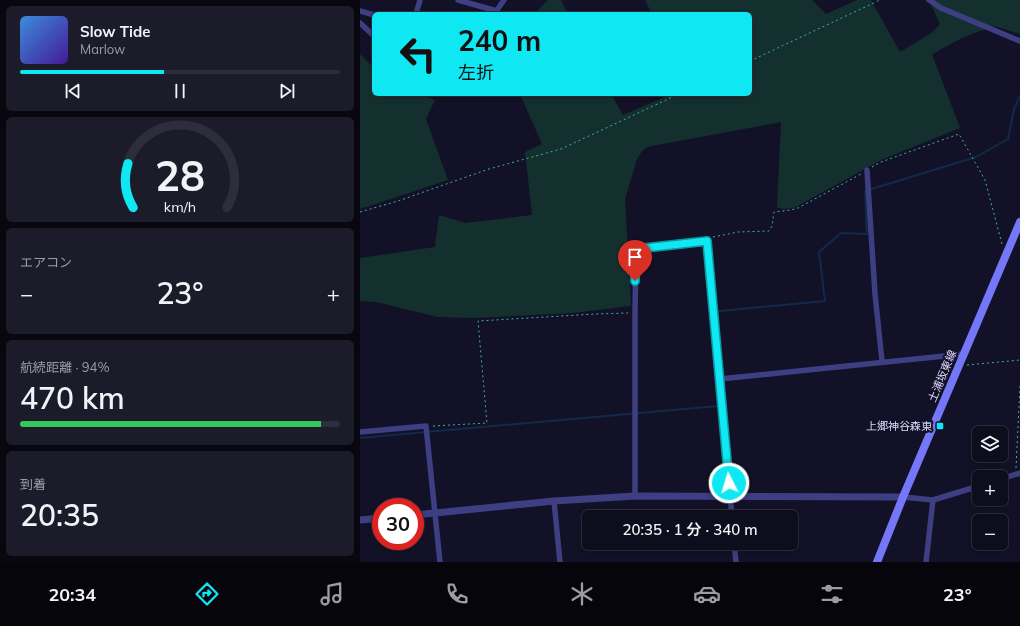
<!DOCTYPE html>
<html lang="ja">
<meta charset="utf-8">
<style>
:root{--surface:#0e0d1d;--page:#1c1b2a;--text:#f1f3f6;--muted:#9b9ca4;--line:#2e2d3b;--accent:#0fe7f3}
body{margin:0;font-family:Mulish,"Noto Sans JP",sans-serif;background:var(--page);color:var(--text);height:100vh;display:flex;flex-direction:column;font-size:15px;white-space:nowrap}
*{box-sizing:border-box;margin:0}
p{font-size:13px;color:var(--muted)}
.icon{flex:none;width:22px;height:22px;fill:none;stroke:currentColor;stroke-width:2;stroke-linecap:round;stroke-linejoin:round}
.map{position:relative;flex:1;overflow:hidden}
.details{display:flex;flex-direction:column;gap:6px;padding:6px;background:#080710;width:360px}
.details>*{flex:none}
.top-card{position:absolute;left:12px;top:12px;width:380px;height:84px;border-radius:6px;box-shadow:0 2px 6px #0003,0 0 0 1px var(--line);background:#0fe7f3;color:#111;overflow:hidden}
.fabs{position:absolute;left:612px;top:426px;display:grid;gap:8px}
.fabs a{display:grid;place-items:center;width:36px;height:36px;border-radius:6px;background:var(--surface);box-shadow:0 2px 6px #0003,0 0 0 1px var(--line);font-size:20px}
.speed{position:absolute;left:12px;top:498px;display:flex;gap:8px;font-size:20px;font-weight:700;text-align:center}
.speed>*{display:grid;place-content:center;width:52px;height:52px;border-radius:50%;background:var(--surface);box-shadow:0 2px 6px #0003,0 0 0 1px var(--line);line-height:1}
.speed .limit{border:6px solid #d22;background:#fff;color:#111}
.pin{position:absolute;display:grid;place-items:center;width:34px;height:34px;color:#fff;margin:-41px -17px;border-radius:50% 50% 50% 0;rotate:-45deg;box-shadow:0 0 4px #0007}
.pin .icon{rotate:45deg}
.me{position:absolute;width:44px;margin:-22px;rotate:355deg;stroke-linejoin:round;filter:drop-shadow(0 0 3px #0008)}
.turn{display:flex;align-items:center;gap:14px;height:84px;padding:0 20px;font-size:18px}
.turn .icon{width:52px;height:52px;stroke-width:2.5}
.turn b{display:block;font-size:28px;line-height:34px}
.big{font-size:30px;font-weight:600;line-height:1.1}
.details .widget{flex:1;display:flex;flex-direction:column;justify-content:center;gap:6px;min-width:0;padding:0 14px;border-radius:6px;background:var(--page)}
.details .dial{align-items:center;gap:0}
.dial svg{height:104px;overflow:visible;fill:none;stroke:var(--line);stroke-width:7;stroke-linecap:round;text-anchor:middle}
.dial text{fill:var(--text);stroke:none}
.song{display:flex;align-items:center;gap:12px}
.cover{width:48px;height:48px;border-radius:6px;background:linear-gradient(135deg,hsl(210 70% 55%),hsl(260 70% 35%))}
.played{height:4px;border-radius:2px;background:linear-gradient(90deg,var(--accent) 45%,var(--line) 45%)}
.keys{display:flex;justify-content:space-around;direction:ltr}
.heat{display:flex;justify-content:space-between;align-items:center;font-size:22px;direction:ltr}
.charge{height:6px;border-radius:3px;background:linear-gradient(90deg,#34c759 94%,var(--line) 0)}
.trip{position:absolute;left:222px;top:510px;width:216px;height:40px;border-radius:6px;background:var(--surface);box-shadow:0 2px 6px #0003,0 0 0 1px var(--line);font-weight:600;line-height:40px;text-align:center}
.tabs{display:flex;height:64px;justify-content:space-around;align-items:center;background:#06050c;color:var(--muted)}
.tabs .icon{width:28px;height:28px}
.tabs .current{color:var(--accent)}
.tabs b{font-size:18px;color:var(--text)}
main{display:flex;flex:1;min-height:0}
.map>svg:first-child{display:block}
.green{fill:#14302e}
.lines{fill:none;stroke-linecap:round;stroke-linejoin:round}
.stream{stroke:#112a4a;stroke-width:2}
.path{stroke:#36b3a5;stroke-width:1;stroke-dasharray:2 3;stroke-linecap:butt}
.minor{stroke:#3e3f83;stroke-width:5.5}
.tertiary{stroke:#3e3f83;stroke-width:7}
.secondary{stroke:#7478f8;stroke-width:8}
.route-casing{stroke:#0a969e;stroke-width:10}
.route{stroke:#0fe7f3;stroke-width:7}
.poi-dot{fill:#0fe7f3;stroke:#131127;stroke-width:1.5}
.labels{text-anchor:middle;stroke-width:4;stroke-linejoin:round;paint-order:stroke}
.street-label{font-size:11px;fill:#dbd8fd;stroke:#131127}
.poi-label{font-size:11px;fill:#dbd8fd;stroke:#131127;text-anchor:end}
</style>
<main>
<section class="details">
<div class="widget">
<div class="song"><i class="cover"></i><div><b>Slow Tide</b><p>Marlow</p></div></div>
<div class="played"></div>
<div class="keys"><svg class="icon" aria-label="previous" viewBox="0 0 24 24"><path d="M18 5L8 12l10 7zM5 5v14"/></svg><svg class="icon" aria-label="pause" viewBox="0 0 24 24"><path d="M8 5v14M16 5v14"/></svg><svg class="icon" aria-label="next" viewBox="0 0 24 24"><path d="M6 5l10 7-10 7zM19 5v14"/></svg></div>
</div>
<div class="widget dial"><svg viewBox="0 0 100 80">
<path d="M14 69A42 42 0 1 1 86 69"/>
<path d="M14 69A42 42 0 0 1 10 35" stroke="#0fe7f3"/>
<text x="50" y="56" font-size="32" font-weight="700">28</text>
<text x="50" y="72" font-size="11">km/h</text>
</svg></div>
<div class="widget"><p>エアコン</p>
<div class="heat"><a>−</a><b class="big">23°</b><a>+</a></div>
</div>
<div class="widget"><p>航続距離 · 94%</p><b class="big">470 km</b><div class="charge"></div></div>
<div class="widget"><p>到着</p><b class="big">20:35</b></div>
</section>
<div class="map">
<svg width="660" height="562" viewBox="0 0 660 562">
<rect width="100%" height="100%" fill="#131127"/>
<path class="green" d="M188,0H201L208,14H174Z
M285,0H452L466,14L497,0H511L540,52L573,32L580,24L569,0H660V34L634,26L604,37L572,54L600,128L521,160L434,208L423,209L417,207L421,122L297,145L287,147L282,151L277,159L265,199L271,306L213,313L114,318L78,317L16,302L0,301V258L75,247L79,215L105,223L172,215L165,152L182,144L160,94H251L263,115L312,94H390V14H292Z
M0,54L14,68V94H59L75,100L66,119L88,180L0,209Z"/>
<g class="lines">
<path class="stream" d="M0,438L358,406L350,312L465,301L459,252L481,233L507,234L505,191L616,157L648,139L654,109L660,96"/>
<path class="path" d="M390,61L520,0
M512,167L521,162L599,134L625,180L642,244
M0,212L38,201L129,169L201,149L319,94
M353,237L378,232L409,231L412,226L414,212L431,210L438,208L501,174
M607,365L660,360
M73,426L127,423L118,321L235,314L268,313
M656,468L660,386"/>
<path class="minor" d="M98,0L137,11
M569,0L581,8L660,41
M0,11L14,15
M135,13L144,0
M56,14L60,0
M0,23L14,36
M507,170L515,294L522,361
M360,379L604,354
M0,432L66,426L80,562
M641,479L660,473
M275,496V313L276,249L347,241L372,517
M543,497L573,500L619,486
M194,501L200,562
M374,543L376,562
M566,562L573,500"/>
<path class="tertiary" d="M55,515L194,501L275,496L543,497
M0,520L21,518"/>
<path class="secondary" d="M517,562L543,497L660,222"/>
</g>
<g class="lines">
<defs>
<path id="route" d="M275,281L276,249L347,241L369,483"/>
</defs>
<use href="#route" class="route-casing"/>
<use href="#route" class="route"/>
</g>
<rect class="poi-dot" x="576" y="422" width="8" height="8" rx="2"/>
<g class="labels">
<g class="street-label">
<text transform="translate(582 376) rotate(-67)" y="4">土浦坂東線</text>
</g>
<g class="poi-label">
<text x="572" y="430">上郷神谷森東</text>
</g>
</g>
</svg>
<div class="fabs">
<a><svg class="icon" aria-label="layers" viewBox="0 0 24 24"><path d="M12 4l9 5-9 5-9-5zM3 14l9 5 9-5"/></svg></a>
<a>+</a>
<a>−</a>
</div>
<div class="speed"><div class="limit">30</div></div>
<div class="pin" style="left:275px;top:281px;background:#d93025"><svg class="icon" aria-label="arrive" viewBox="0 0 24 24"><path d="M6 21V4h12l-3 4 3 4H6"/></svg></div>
<svg class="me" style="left:369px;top:483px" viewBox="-20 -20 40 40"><circle r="17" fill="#0fe7f3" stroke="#fff" stroke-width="3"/><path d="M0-11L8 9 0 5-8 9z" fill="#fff"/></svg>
<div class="trip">20:35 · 1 分 · 340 m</div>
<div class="top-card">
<div class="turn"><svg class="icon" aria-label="left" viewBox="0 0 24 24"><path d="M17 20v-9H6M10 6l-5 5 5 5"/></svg><div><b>240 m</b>左折</div></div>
</div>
</div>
</main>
<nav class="tabs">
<b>20:34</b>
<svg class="icon current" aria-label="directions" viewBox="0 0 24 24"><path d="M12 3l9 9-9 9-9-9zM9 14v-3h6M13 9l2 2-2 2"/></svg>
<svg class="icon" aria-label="music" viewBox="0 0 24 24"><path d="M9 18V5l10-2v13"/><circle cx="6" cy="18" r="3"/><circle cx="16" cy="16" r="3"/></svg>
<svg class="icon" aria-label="phone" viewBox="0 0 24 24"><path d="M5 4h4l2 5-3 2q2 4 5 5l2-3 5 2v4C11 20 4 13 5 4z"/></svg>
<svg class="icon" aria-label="climate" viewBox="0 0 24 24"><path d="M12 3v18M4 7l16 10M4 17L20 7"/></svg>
<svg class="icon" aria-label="car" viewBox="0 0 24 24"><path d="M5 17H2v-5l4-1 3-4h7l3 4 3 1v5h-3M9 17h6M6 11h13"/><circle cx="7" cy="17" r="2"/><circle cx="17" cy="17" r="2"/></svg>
<svg class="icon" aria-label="filters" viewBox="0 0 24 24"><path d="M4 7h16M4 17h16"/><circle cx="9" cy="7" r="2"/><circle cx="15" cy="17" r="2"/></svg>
<b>23°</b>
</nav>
